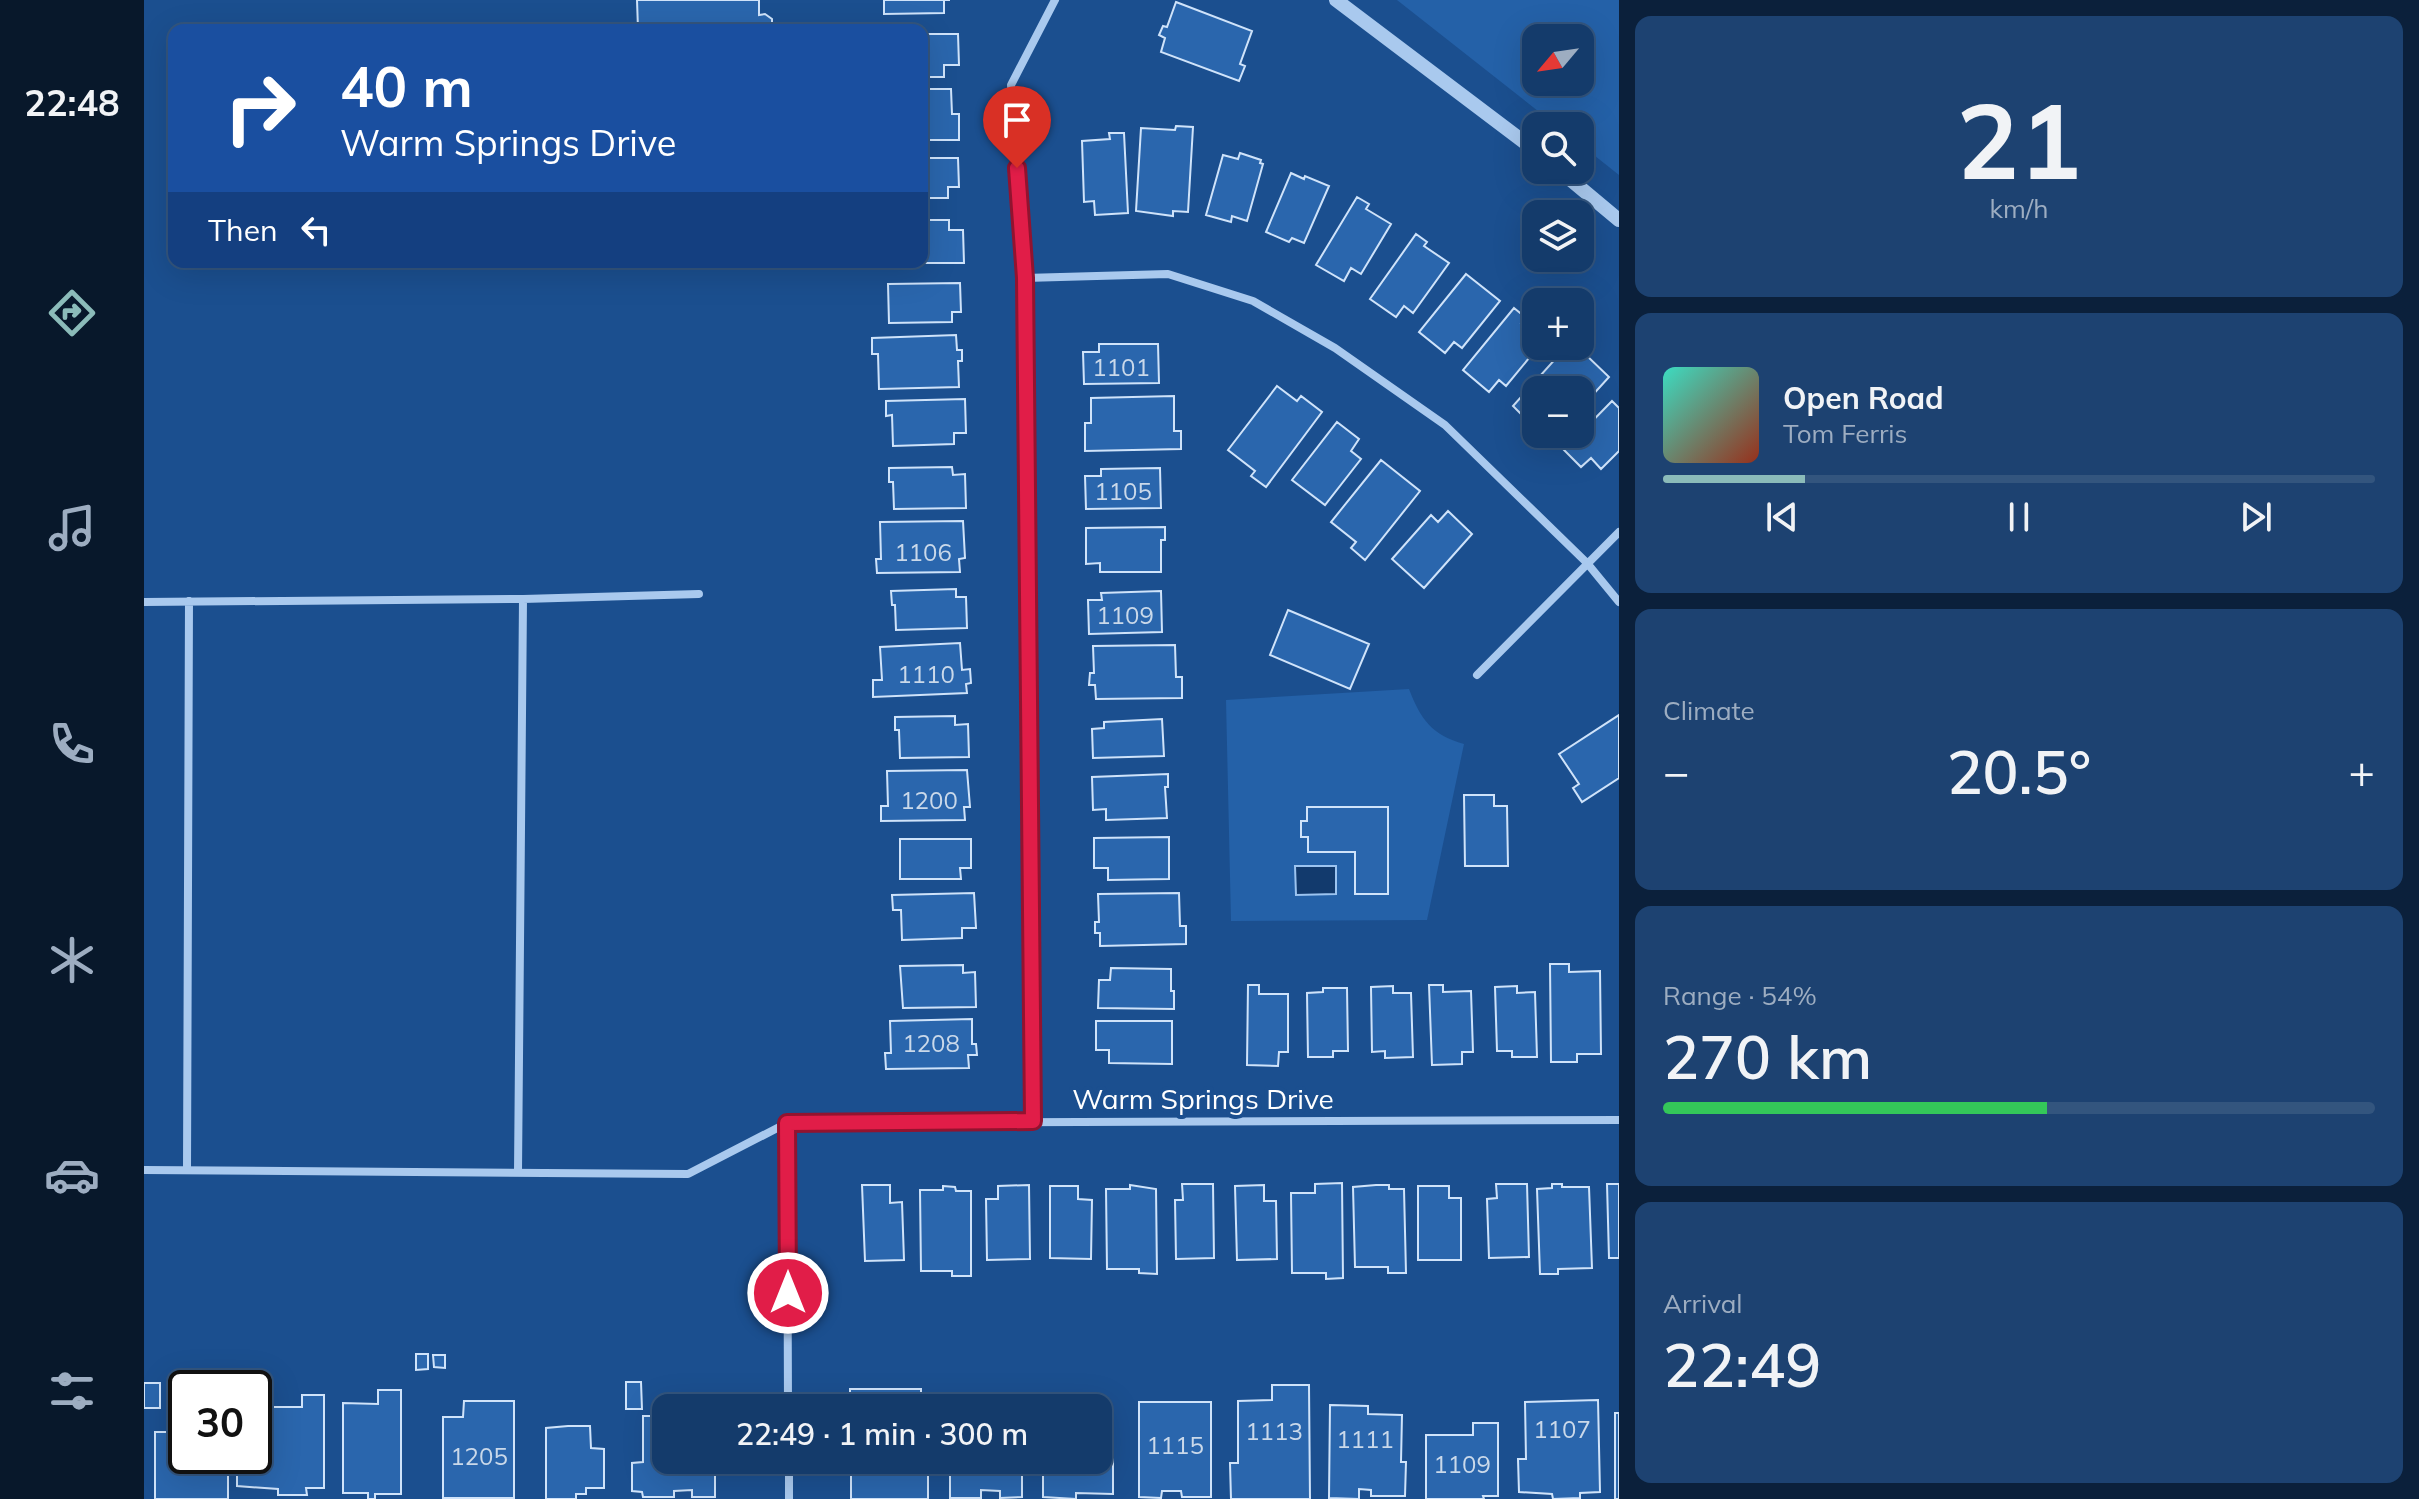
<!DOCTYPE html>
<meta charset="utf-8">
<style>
:root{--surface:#143b6b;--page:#1d4271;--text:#f1f3f6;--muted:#9dadc1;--line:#33557e;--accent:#8bbbb9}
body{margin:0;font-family:Mulish,sans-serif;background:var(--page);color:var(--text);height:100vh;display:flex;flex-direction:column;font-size:30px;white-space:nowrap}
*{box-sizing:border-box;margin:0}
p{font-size:26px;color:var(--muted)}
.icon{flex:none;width:44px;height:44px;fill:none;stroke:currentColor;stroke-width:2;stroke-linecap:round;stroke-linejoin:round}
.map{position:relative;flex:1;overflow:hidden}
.details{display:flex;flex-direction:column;gap:16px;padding:16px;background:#0b203b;width:800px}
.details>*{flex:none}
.banner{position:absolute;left:24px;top:24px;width:760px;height:244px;border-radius:16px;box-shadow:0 8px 32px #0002,0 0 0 2px var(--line);background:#1a4fa0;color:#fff;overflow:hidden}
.needle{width:52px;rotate:241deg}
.buttons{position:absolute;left:1378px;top:24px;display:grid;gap:16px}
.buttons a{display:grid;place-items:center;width:72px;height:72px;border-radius:16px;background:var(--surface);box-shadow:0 8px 32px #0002,0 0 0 2px var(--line);font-size:40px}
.speed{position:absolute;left:24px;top:1370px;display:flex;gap:16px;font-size:40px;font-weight:700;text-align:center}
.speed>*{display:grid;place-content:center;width:104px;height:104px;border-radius:50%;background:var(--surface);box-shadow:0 8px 32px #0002,0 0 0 2px var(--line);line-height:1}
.speed .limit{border:4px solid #111;border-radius:12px;background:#fff;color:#111}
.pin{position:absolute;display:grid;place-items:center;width:68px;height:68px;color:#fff;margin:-82px -34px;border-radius:50% 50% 50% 0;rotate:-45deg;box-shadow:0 0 8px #0007}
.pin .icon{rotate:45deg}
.me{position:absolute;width:88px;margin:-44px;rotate:0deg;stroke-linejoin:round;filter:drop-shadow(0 0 6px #0008)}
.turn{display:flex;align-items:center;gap:28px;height:168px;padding:0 40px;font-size:36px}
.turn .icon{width:104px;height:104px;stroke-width:2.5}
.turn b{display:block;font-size:56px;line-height:68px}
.then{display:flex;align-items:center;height:76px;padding:0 40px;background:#0003;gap:16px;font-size:30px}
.big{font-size:60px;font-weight:600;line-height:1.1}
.details .tile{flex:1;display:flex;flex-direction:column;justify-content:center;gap:12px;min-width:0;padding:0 28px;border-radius:16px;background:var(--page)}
.details .dial{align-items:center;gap:0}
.dial b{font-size:104px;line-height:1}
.song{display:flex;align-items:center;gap:24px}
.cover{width:96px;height:96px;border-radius:12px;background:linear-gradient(135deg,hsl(170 70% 55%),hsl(10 70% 35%))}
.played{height:8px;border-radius:4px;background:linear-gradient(90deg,var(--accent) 20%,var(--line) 20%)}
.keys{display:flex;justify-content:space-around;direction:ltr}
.heat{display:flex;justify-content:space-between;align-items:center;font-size:44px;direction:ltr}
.charge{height:12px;border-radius:6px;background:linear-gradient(90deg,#34c759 54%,var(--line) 0)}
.trip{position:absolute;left:508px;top:1394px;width:460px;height:80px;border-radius:16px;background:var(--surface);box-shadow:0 8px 32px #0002,0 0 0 2px var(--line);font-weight:600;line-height:80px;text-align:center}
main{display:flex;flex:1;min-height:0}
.menu{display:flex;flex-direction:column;width:144px;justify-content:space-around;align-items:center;background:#08182b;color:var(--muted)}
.menu .icon{width:56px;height:56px}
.menu .active{color:var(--accent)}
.menu b{font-size:36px;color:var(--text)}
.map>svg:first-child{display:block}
.green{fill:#2461a8;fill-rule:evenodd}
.water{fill:#123a6d;stroke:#9cc4f0;stroke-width:2}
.building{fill:#2a66ad;stroke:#cfe3fa;stroke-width:2}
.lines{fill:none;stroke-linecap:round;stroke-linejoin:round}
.minor{stroke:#a9c9ee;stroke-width:8}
.tertiary{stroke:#a9c9ee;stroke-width:14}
.route-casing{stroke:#92132f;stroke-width:20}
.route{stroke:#e11d48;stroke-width:14}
.labels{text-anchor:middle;stroke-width:8;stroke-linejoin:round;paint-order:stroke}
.number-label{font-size:24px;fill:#cad9ea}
.street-label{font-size:28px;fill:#fff;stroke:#1b4f8f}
</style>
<main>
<nav class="menu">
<b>22:48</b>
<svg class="icon active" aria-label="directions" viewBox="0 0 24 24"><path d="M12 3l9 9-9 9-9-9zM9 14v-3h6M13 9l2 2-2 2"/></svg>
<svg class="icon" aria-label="music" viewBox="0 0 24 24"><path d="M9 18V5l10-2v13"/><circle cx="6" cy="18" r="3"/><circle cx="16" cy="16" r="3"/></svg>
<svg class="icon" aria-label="phone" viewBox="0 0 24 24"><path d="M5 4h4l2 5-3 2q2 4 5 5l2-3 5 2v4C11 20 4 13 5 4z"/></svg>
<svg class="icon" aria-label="climate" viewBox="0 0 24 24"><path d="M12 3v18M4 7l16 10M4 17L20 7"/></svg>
<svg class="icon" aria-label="car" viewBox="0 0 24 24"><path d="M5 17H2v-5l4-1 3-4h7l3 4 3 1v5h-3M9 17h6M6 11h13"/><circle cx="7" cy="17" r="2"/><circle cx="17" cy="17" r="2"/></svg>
<svg class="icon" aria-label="filters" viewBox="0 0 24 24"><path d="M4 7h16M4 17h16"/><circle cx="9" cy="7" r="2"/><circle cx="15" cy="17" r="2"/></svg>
</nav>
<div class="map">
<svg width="1475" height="1499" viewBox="0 0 1475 1499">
<rect width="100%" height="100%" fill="#1b4f8f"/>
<path class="green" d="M1253,0H1475V175L1436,144V126H1413ZM1392,38H1436V82H1392Z
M1265,689C1277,720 1288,735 1320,744L1283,920L1087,921L1082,700Z"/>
<path class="water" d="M1151,866H1192V894L1152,895Z"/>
<path class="building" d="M493,0H615V15L621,14L628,19V30H422L494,29Z
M740,0H806H800V13L740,14Z
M1032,2L1108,31L1096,64L1101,66L1095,81L1017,52L1021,38L1015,35L1019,26L1023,27Z
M778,34H814L815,65H800V77H778Z
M778,89H807L808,114H815V140H778Z
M1032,126L1049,127L1044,212L1029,211V216L992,211L997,128L1031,130Z
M965,133H980L984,213L951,215L950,201L940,202L938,141L966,139Z
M1096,153L1117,160L1116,163L1119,164L1103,221L1088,216L1087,222L1062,215L1079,155L1094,159Z
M778,158H814L815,187H804V198H778Z
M1147,173L1160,179L1161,176L1185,186L1160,243L1148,238L1145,242L1122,232Z
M1213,197L1225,204L1222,209L1247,224L1217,274L1207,268L1200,281L1172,265Z
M778,220H805V230H819L820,263H745L778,262Z
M1272,234L1283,242L1280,246L1305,263L1269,313L1260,306L1252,317L1226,299Z
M1322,274L1356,301L1318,348L1310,342L1301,353L1275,332Z
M816,283L817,312H808V322L745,323L744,284Z
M1370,308L1381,317L1377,323L1392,336V346H1395L1362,386L1355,380L1345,392L1319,370Z
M812,335L813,350H818V361H814L815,387L735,389L734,354H728V338Z
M1436,340L1446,349L1441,354L1465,377L1436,409V390H1392V421L1388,425L1369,406L1423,346H1436Z
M955,344H1014L1015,383L940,384L939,352H955Z
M1133,386L1153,401L1157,396L1178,412L1122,487L1107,476L1111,471L1084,450Z
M1030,396V431H1037V449L941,451V423H947V398Z
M821,399L822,433H810V444L749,446L748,415L742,416V401Z
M1468,401L1475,408V451L1457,469L1447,458L1437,467L1420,450Z
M1193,422L1215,439L1207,451L1217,459L1181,505L1148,480Z
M1237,460L1276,491L1221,560L1207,548L1212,542L1187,522Z
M808,467L809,475L821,474L822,508L750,509L749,482H745V468Z
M1016,468L1017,508L942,509L941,476H957V469Z
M1304,511L1328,534L1280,588L1248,559L1287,515L1294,522Z
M819,521L821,558L815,559L816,572L733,573L732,559H737L736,522Z
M1021,527V540H1017V572H956V563L942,564V528Z
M812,589V597H822L823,628L752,630L751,605H748L747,591Z
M1017,591L1018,632L945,634L944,600H958L957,593Z
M1144,610L1225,644L1206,689L1126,655Z
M816,643L818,670L826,669L827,683L822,684L823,693L729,697V680H738L736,647Z
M1031,645L1032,677H1038V698L952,699L951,685H945L946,673H950L949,646Z
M1475,715V778L1438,802L1429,788L1435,784L1415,754Z
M811,716V725L824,724L825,757L756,758L755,730H751V717Z
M1018,719L1020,756L949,758L948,729L960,728V722Z
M823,770L826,807H820L821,820L737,821V806H744L743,771Z
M1024,774V787H1021L1023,818L962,820V809L949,810L948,777Z
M1320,795H1350V806H1363L1364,866H1321Z
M1163,807H1244V894H1211V852H1164V837H1157V821H1163Z
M1025,837V879L964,880V868H950V838Z
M756,839H827V868H816L817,879H756Z
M830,893L832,928H818V938L758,940L757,910H749L748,895Z
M1035,893L1036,926H1042V944L956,946V933H951V922H955L954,894Z
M1406,964H1425V972L1456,971L1457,1054H1433V1062H1407Z
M819,965V973L831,972L832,1007L759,1008L756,966Z
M967,968L1027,969V991H1030V1009L954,1008L955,980H966Z
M1104,985H1115V994H1144V1052H1135L1134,1066L1103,1065Z
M1285,985H1299V992L1327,991L1329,1052H1318V1064L1288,1065Z
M1249,986V993H1267L1269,1057L1241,1058V1051L1228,1052L1227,987Z
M1373,986V993L1391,992L1393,1057H1368V1051H1353L1351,987Z
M1179,988H1203L1204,1051H1189V1057H1164L1163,993L1179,992Z
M828,1019V1044H832L833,1055H824L825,1068L742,1069L741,1053H747L746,1021Z
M952,1021H1028V1064L965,1063V1050H952Z
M1198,1183L1199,1278L1182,1279V1273H1148L1147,1193H1171V1184Z
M1038,1184H1069L1070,1258L1032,1259L1031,1200H1039Z
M1352,1184H1383L1385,1257L1345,1258L1343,1199L1353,1198Z
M1408,1184H1418V1187H1445L1448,1268L1414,1269V1274H1396L1393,1189L1408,1188Z
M1463,1184H1475V1258H1465Z
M718,1185H746V1203L758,1202L760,1260L721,1261Z
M885,1185L886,1259L843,1260L842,1199H854V1186Z
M986,1185L1012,1189L1013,1274L995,1273V1269H963L962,1189H986Z
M1120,1185V1201H1132L1133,1259L1093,1260L1091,1186Z
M1232,1185H1245V1189H1260L1262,1273H1244V1267H1211L1209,1187Z
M799,1186L811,1187L812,1191H827V1276H808V1271H777L776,1190H799Z
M906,1186H934V1199L948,1200L947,1259L906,1258Z
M1274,1186H1305V1198H1317V1260H1274Z
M272,1354H284V1369L272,1370Z
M289,1355H301V1368L290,1367Z
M482,1382H497L498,1409H482Z
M0,1383H16V1408H0Z
M1128,1385H1165L1166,1499H1087L1086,1463H1094V1401L1128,1400Z
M706,1389H777V1408H706Z
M234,1390H257V1494H231V1499H224V1493H199V1403L234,1404Z
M900,1394H921V1404L958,1405L957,1459H969V1494L932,1493V1499L899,1497V1460H954V1408H899Z
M158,1395H180V1488H162L163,1495H134V1489L93,1486V1465H102V1456H110V1407H158Z
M547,1400H571V1408H547Z
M1454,1400L1456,1492L1436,1493V1498L1409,1499L1408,1494L1375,1492L1374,1459H1382L1381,1402Z
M320,1401H370V1498H299V1417H319Z
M995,1402H1067V1497H1038L1037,1491H1018L1017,1498L995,1497Z
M520,1405H529V1408H522V1460H571V1497H548V1490L530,1491V1497H499L498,1492L488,1491V1463L499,1462V1416H519Z
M1186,1405L1224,1406V1414L1258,1415L1257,1462H1262L1261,1496H1227V1490L1215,1489V1499L1185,1498Z
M1471,1413H1475V1499H1471Z
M1329,1423H1354V1496H1339L1340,1499H1282V1435H1329Z
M424,1426H446L447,1448L460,1449V1488H442V1494H432V1499H402V1428Z
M11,1432H42V1456H84V1499H11Z
M707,1460H777V1466H784V1499H707Z
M806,1460H878V1497L856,1498V1491L837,1490V1498H806Z"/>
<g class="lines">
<path class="minor" d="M881,278L1024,274L1109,301L1191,348L1301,425L1443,563L1475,602
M0,602L379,599L555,594
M1333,675L1475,532
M889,1121L881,278L867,85L911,0
M643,1123L644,1408
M0,1170L544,1174L643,1123L1475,1120
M43,1170L45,601
M374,1172L379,599
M645,1460V1499"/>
<path class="tertiary" d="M1192,0L1392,151
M1415,170L1475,220"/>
</g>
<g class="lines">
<defs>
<path id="route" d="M644,1293L643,1123L889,1121L881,278L873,168"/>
</defs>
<use href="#route" class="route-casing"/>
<use href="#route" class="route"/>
</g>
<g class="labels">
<g class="number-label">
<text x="977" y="376">1101</text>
<text x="979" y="500">1105</text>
<text x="779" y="561">1106</text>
<text x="981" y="624">1109</text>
<text x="782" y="683">1110</text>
<text x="785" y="809">1200</text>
<text x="787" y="1052">1208</text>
<text x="1418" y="1438">1107</text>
<text x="1130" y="1440">1113</text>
<text x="1221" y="1448">1111</text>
<text x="1031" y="1454">1115</text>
<text x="335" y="1465">1205</text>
<text x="1318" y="1473">1109</text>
</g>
<g class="street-label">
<text x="1059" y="1109">Warm Springs Drive</text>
</g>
</g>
</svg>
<div class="buttons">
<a><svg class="needle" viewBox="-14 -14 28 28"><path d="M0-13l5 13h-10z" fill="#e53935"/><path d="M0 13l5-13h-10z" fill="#9dadc1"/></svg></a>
<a><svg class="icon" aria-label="search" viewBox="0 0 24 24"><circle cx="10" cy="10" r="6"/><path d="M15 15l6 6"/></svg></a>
<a><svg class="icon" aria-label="layers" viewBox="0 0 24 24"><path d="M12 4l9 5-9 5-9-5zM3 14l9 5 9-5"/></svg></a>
<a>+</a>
<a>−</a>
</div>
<div class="speed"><div class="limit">30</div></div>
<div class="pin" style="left:873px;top:168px;background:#d93025"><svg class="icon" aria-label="arrive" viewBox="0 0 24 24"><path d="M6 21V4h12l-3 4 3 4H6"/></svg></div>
<svg class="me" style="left:644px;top:1293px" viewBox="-20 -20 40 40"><circle r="17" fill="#e11d48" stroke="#fff" stroke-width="3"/><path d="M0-11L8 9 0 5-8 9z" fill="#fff"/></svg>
<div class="trip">22:49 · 1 min · 300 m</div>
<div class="banner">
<div class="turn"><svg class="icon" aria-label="right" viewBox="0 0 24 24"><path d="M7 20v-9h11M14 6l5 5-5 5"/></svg><div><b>40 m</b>Warm Springs Drive</div></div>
<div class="then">Then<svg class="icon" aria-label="left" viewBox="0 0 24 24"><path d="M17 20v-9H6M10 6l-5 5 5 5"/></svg></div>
</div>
</div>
<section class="details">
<div class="tile dial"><b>21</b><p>km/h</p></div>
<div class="tile">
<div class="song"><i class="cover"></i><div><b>Open Road</b><p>Tom Ferris</p></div></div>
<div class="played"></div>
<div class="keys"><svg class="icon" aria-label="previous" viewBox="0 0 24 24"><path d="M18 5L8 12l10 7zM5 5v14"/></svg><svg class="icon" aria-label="pause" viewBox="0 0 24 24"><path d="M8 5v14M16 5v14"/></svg><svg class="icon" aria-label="next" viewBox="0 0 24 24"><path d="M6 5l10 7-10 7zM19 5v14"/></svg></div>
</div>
<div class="tile"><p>Climate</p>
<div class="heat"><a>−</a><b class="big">20.5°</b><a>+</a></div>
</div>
<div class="tile"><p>Range · 54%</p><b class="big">270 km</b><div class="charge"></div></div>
<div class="tile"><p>Arrival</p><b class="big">22:49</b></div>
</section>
</main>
